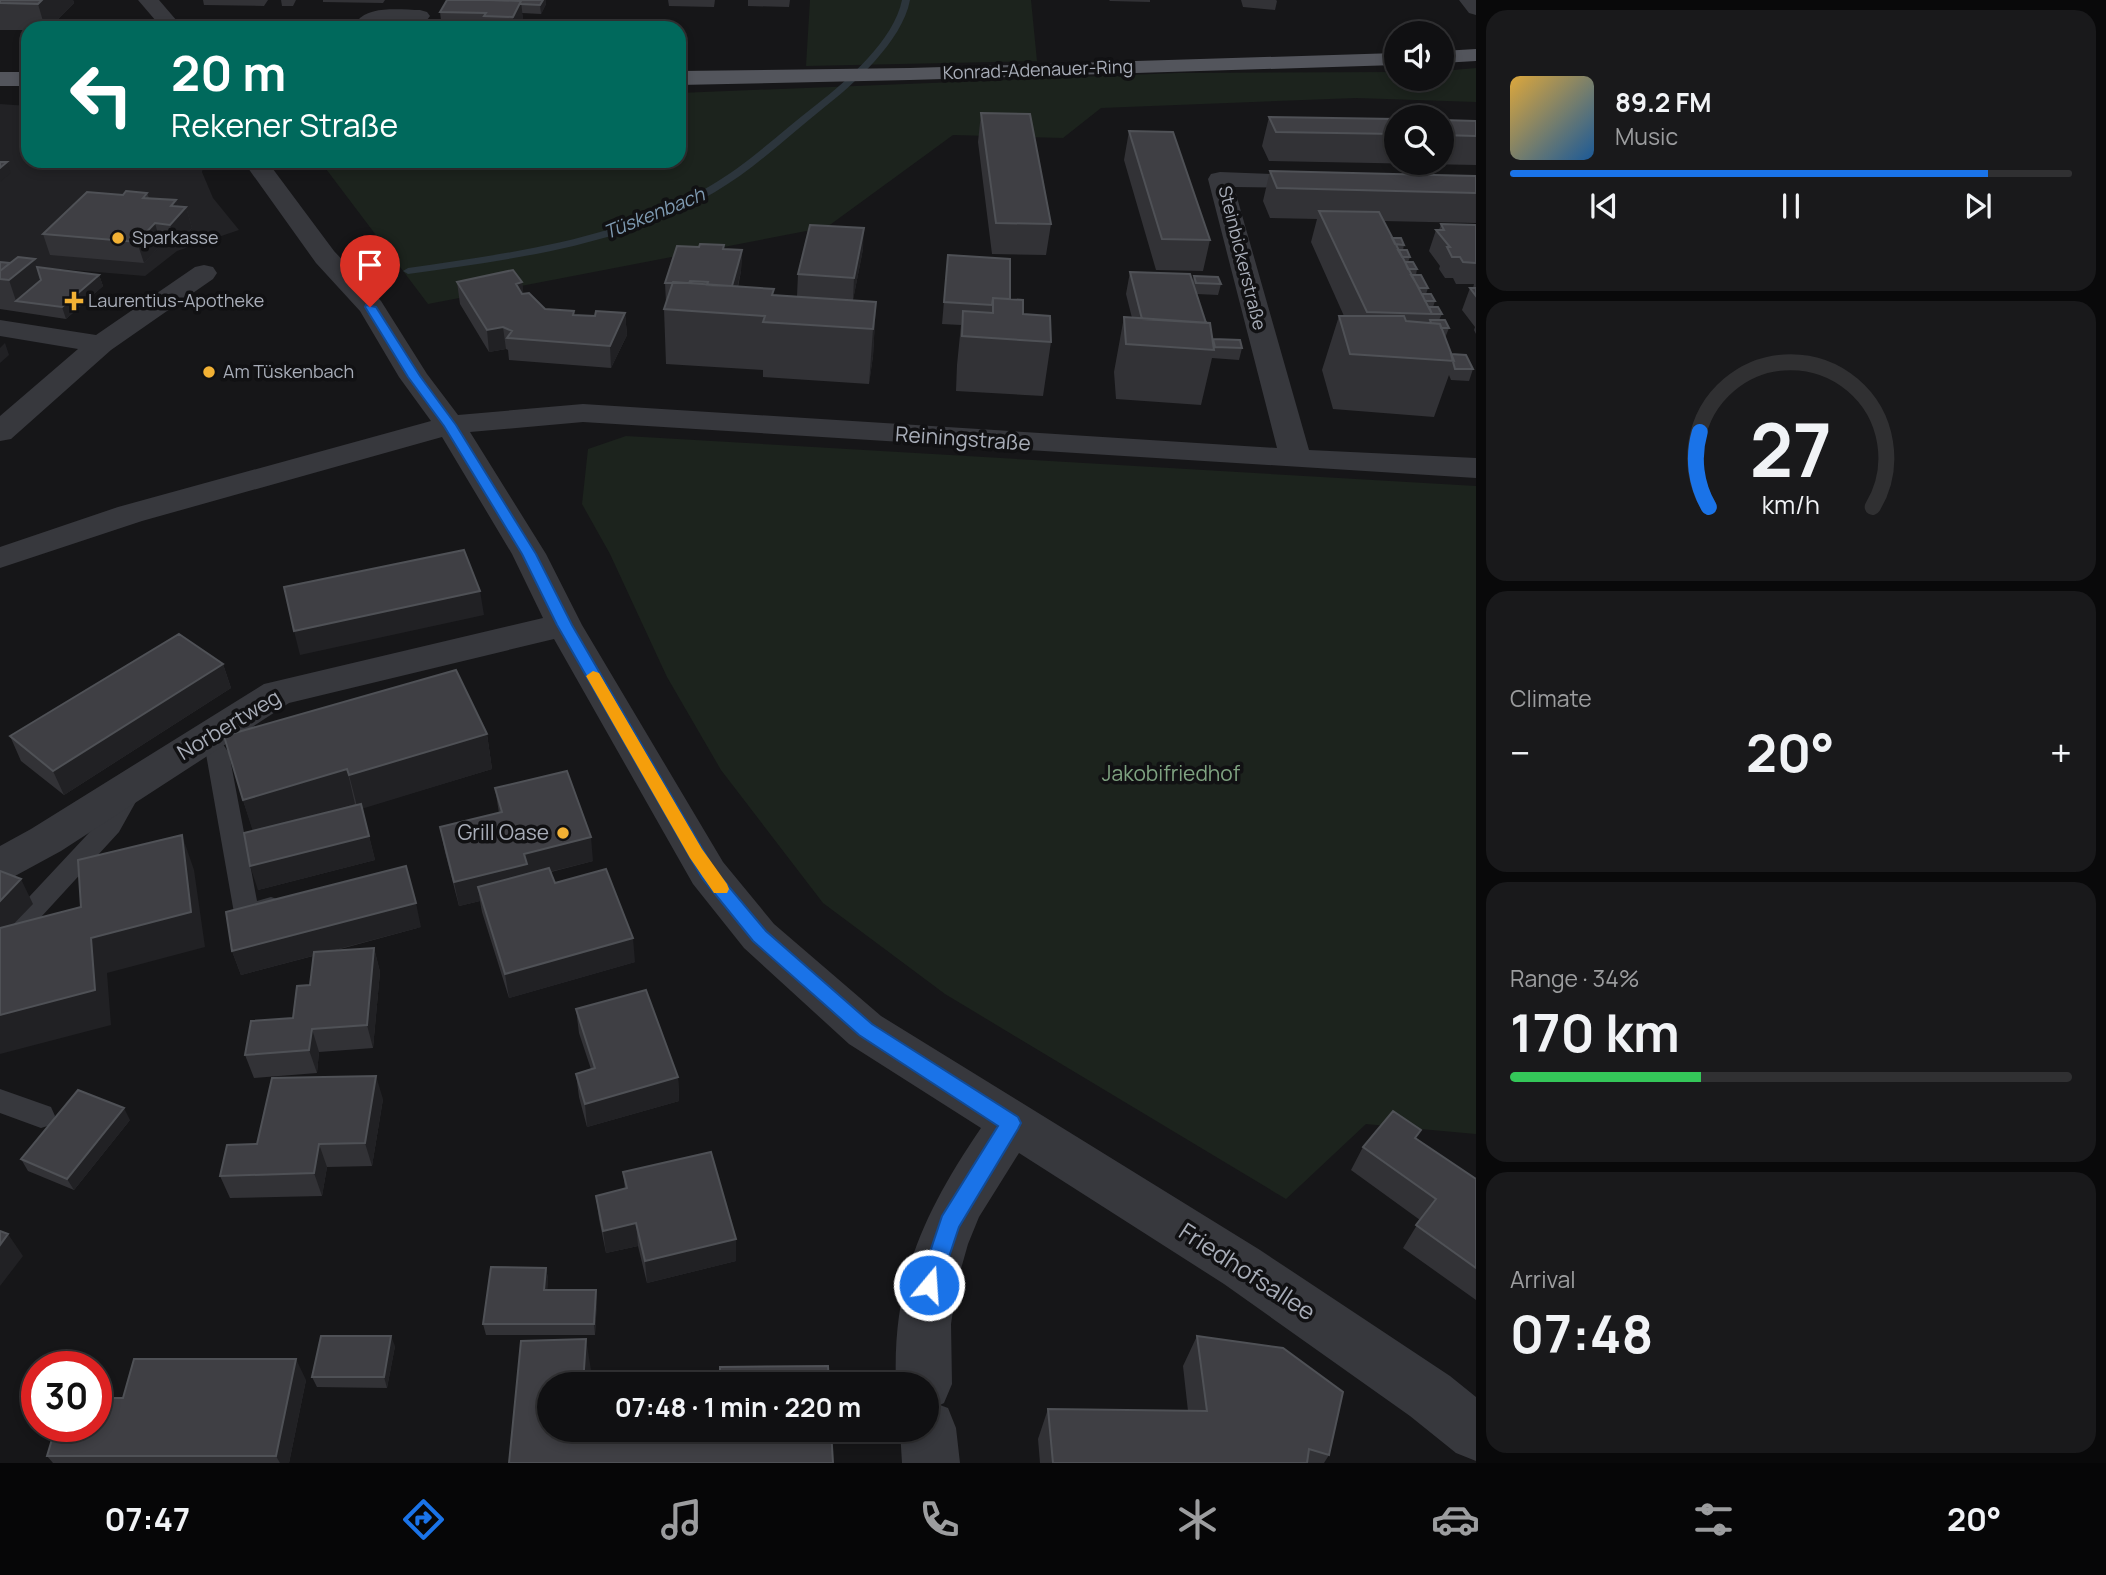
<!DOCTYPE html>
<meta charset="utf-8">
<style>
:root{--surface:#101012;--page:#19191b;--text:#f1f3f6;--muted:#9c9d9f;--line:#303032;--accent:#1a73e8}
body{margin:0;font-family:Manrope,sans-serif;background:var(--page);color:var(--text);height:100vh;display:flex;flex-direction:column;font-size:26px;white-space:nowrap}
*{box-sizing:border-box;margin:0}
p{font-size:23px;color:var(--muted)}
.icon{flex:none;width:38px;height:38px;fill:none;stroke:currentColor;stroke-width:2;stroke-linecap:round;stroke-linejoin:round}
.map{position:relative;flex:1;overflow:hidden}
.details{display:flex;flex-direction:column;gap:10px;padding:10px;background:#09090a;width:630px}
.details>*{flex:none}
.hud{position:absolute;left:21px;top:21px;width:665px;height:147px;border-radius:21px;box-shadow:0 4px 10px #0003,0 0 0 2px var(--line);background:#00695c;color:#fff;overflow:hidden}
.controls{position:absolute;left:1384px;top:21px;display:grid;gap:14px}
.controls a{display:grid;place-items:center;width:70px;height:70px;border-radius:50%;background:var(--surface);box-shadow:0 4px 10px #0003,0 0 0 2px var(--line);font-size:35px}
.speed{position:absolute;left:21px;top:1351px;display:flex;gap:14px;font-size:35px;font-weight:700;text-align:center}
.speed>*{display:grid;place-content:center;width:91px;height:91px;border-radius:50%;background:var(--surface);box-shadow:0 4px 10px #0003,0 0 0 2px var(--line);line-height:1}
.speed .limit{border:10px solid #d22;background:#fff;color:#111}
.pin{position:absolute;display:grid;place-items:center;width:60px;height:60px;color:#fff;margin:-72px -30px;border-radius:50% 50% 50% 0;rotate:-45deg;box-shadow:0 0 7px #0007}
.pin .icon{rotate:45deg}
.me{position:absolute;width:77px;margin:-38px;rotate:18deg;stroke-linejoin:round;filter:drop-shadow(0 0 5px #0008)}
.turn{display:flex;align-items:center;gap:24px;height:147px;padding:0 35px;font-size:32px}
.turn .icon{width:91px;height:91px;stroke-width:2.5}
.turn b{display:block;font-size:49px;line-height:60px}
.big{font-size:52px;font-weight:700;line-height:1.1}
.details .widget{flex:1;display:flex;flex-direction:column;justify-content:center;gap:10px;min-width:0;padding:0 24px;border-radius:21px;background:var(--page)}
.details .dial{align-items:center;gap:0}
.dial svg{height:182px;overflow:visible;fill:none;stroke:var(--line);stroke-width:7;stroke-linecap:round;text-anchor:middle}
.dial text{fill:var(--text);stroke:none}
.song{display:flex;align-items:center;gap:21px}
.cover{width:84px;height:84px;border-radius:10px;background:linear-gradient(135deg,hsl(40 70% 55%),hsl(210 70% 35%))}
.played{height:7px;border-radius:4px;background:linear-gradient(90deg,var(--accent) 85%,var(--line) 85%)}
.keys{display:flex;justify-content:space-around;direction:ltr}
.heat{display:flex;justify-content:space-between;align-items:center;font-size:38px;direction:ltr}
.charge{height:10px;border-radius:5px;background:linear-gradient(90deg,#34c759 34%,var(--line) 0)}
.trip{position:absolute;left:537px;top:1372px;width:402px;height:70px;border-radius:35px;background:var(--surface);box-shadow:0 4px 10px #0003,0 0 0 2px var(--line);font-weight:700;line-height:70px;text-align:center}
.tab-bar{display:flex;height:112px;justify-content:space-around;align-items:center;background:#060607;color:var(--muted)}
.tab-bar .icon{width:49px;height:49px}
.tab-bar .current{color:var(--accent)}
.tab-bar b{font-size:32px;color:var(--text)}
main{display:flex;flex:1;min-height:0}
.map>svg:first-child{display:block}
.built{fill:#222225}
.green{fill:#1c231d}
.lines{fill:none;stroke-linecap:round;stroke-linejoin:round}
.stream{fill:#2c353c;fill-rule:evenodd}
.service{fill:#37383d;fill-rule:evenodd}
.minor{fill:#37383d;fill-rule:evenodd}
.tertiary{fill:#37383d;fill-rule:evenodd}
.primary{fill:#53555c;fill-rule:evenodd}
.wall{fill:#323236}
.shaded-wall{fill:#212124}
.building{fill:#3f3f44;stroke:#4f5156;stroke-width:2}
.route{fill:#1a73e8;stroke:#114b97;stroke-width:2}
.slow{fill:#f59e0b}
.poi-dot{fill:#f2b134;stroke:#111113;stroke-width:2.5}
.labels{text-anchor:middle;stroke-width:7;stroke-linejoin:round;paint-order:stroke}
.far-street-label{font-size:18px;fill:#a8adb8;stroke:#111113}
.far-poi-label{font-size:18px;fill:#a8adb8;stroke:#111113;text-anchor:start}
.far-water-label{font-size:19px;font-style:italic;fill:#7f9bb3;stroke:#111113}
.street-label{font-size:21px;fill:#a8adb8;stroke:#111113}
.park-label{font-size:21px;fill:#7fa381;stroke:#111113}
.poi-label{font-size:21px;fill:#a8adb8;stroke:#111113;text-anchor:end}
.near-street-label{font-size:24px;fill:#a8adb8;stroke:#111113}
</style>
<main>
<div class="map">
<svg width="1476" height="1463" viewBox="0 0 1476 1463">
<rect width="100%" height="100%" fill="#161618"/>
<path class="built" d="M0,104L28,106V161H205L202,172L213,198L239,230L177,251L145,276L0,264Z"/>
<path class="green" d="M810,0H1031L1037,61L806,66Z
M1476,68V102L1356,98L1101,108L1063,138L953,135L827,227L428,304L320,161H679V93L1178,73L1396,72V79H1442V71Z
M626,436L1476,486V1134L1366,1124L1286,1199L945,994L823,903L721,770L667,677L610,554L582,504L588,449Z"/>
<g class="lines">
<path class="stream" d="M902,0H910C902,42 853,85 821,110C787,137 753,170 715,192C622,246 513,259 408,274L403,271L408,268C511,253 618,240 710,186C748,164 781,132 816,105C847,81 894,40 902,0Z"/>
<path class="service" d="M206,729L214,731L229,753L257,901L271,897L280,900L284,907L280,914L247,923L238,920L234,913L206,754L195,737L198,731Z
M131,780L139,783L143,789L119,832L9,952L0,955V928L101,820L123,783Z
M0,1089L51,1107L55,1116L51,1125L41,1128L0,1113Z"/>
<path class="minor" d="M1459,0H1476V15L1469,13Z
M420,10L427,12L430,16L427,20C419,22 366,27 360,25L357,21C370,5 402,10 420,10Z
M243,161H267L334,251L381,301L427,374L458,415L583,404L1277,448L1208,179L1211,174L1220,172L1328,176L1331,181L1328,186L1319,188L1234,187L1309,450L1476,458V478L583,422L470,432L546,554L582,625L723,862L774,924L881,1016L1260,1250L1450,1376L1476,1397V1461L1456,1453L1410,1416L1224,1284L1019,1153L979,1217L968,1244L957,1283L951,1324L952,1384L944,1403L940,1405L948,1408L956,1428L960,1463H902L900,1430H928V1384H896C892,1280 924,1212 981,1128L849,1044L744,948L693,884L554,639L289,703L61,851L15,876L0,881V846L31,829L264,684L543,618L512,554L442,437L142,521L0,568V547L118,507L431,421L399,377L360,311L316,263Z
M204,265L213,267L217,273L213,279L111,350L11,439L0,441V416L78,349L0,336V320L96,335L195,267Z"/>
<path class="tertiary" d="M138,0H159L183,28H162Z"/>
<path class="primary" d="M1476,49V61L1442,63V51Z
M1396,53V65L910,80L679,85V71L910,68Z
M0,72H28V86H0Z"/>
</g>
<path class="wall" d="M0,0H73L74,3L49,28H28V30H0Z
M203,0H268L264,6L204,5Z
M281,0H296L293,6H282Z
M323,0H385L383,3L323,2Z
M447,0L546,4L541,14L522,13L523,19L518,28H442L440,12Z
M668,0H715L714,7L669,6Z
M748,0H790L789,7L748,6Z
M1109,0H1150V2L1110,1Z
M1241,0H1276L1277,1L1275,10L1243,7Z
M981,113L1051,224L1046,255L992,254L978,142Z
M1269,117L1396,119V163H1442V120L1476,121V165L1269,161L1262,146Z
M1129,131L1210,240L1203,271L1156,270L1124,160Z
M1270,171L1476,176V223L1383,221L1392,238L1404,245L1403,250L1410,257L1408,262L1417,269L1416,275L1428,288L1426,294L1435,301L1433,307L1442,314L1439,320L1449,328L1445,338L1451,354L1473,369L1469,381L1451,380L1449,375L1434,417L1333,409L1322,370L1339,316H1344L1311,242L1317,219L1270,218L1263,201Z
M147,193L149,198L176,200L178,207H186L192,228L176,246L161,245L144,263L50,255L43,234L123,195Z
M1441,224L1476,225V334L1474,330L1475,327L1462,310L1470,288H1473L1474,284H1456L1453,278H1445L1439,269L1440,266L1429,251L1436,230H1439Z
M724,249L742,250L741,271L738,287L774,295L797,296L798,274L863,249L853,300L876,302L873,356L869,384L763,377V370L666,364L664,309L666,303L665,283Z
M948,255L1010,299L1023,314L1051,342L1043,396L956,391L957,365L961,325L942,324Z
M35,259L37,267L99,275L103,286L66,319L0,309V262L10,263Z
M1130,272L1193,281L1194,276L1221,284L1218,295L1197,294L1206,323L1213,340L1242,348L1239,360L1212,358L1201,405L1116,399L1114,372L1124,317L1132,318L1126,294Z
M457,282H522L523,294L545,309L574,311V315L595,316L625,313L627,335L611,368L509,360L508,350L506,349L489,352L460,304Z
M223,664L231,688L64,795L21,761L10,736Z
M487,734L492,769L362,808L375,860L258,890L253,830L243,800Z
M495,788L593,861L551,872L555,883L635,962L509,998L482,912L480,901L459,906L445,852L440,827L499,813Z
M421,927L333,951L374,948L380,972L373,1048L319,1052L317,1073L254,1078L245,1055L293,1018L310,985L313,956L241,975L232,951Z
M576,1009L678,1077L679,1101L587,1127L579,1097L576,1074L591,1069L579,1033Z
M383,1099L372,1166L327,1167L322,1196L230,1198L220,1176L257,1144Z
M130,1120L74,1190L28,1171L21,1159Z
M1421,1130L1416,1138L1476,1179V1300L1403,1248L1420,1220L1351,1170L1363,1147Z
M623,1172L736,1261L647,1283L638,1246L606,1253L599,1219L596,1196L625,1189Z
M546,1268L548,1279L547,1290H596L597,1301L595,1335H486L483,1324Z
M1197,1336L1329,1455L1324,1463H1040L1038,1439L1048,1409L1188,1411L1183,1366Z
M395,1346L387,1388L317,1387L312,1377Z
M306,1380L289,1463H53L47,1456Z"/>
<path class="shaded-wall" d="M42,0H73L74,3L49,28H45L38,4Z
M543,0H546V4L541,14L540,5Z
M521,1L523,19L518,28H514L513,17Z
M7,162L11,173L0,182V168Z
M176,200L180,214L186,207L192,228L176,246L170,225L171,206Z
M155,223L161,245L144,263L137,242Z
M864,228L863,249L853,300L854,278Z
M742,250L741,271L732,309V287Z
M35,259L45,291L16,301L9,280Z
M99,275L103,286L66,319L62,307Z
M522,282L525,304L516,284Z
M876,302L873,356L869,384L873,329Z
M625,313L627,335L611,368L610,346Z
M503,327L506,349L489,352L487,330Z
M5,343L9,355L0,363V348Z
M480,591L484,615L300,655L294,631Z
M223,664L231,688L64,795L53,771Z
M487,734L492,769L358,810L349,775Z
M347,769L355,804L254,835L243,800Z
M182,835L194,870L205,947L107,973L111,1025L0,1054V1015L91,938Z
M369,836L375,860L258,890L250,866Z
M591,837L593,861L529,877L478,887L480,901L459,906L454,882L524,854Z
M21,879L33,904L0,938V901Z
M416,903L421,927L241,975L232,951Z
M633,938L635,962L509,998L505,974Z
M374,948L380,972L373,1048L367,1025Z
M312,1029L319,1052L317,1073L309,1050Z
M376,1076L383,1099L372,1166L365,1143Z
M678,1077L679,1101L587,1127L585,1104Z
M124,1108L130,1120L74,1190L67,1179Z
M319,1144L327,1167L322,1196L314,1173Z
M636,1223L638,1246L606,1253L603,1231Z
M8,1234L23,1256L0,1286V1245Z
M736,1239V1261L647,1283L645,1261Z
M546,1268L548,1279L547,1301L544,1290Z
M596,1290L597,1301L595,1335L594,1324Z
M391,1336L395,1346L387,1388L384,1377Z
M586,1339L591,1370L590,1384H583Z
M296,1359L306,1380L289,1463H280L276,1456Z"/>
<path class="building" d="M0,0H42L38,4L0,3Z
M447,0H488L521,1L513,17L484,16L486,13L440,12Z
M520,0H543L540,5L521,4Z
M981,113L1030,114L1051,224L996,223Z
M1269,117L1396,119V134L1276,132Z
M1442,120L1476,121V136L1442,135Z
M1129,131L1173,132L1210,240L1162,239Z
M0,162H7L0,168Z
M1270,171L1476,176V193L1277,188Z
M126,191L147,193L143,198L176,200L171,206L186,207L170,225L155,223L137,242L43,234L87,192L123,195Z
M1319,211L1379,212L1432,314L1367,312Z
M1441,224L1476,225V263L1463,262L1460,257H1452L1447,247H1450L1436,230H1444Z
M810,225L864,228L854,278L798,274Z
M1392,238H1401L1404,245L1395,244Z
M700,244L724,245L723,249L742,250L732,286L707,285L708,282L690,281L689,283H665L677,246L699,247Z
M1398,250H1407L1410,257H1402Z
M948,255L1010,259V299L993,298L992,305L944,302Z
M18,257L35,259L9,280L0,279V271Z
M0,262L10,263L0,271Z
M1405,262H1413L1417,269H1408Z
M37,267L99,275L62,307L16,301L41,280Z
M513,270L522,282L516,284L522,294L529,293L545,309L574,311L573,315L595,316L596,311L625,313L610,346L507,338L512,331L503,327L487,330L457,282Z
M1130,272L1190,274L1206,323L1142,319Z
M1411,275H1421L1428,288H1419Z
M1194,276L1218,277L1221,284L1196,283Z
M673,282L774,289L772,295L876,302L873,329L763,322L765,316L664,309Z
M1470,288H1476V296Z
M1422,294H1431L1435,301H1425Z
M993,298L1023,300V314L1050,316L1051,342L962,336L963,311L993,313Z
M1429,307H1438L1442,314H1432Z
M1339,316H1404L1406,321L1440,324L1454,361L1350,354Z
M1124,317L1210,323L1214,350L1126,344Z
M1430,320H1445L1449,328H1441L1440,324L1431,323Z
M1213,339L1240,340L1242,348L1215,347Z
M1451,354L1466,355L1473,369H1455Z
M464,550L480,591L294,631L284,587Z
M179,634L223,664L53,771L10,736Z
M456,670L487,734L349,775L347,769L243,800L224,736Z
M567,771L591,837L524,854L527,864L454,882L440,827L502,812L495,788Z
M361,804L369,836L250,866L244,833Z
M182,835L191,912L91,938L95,990L0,1015V928L81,907L78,860Z
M406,866L416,903L232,951L226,912Z
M549,868L555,883L606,869L633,938L505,974L478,887Z
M0,871L21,879L0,901Z
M374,948L367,1025L312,1029L309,1050L245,1055L251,1021L293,1018L297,986L310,985L314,952Z
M646,990L678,1077L585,1104L576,1074L595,1068L576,1009Z
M376,1076L365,1143L319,1144L314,1173L220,1176L227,1145L257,1144L272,1078Z
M78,1090L124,1108L67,1179L21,1159Z
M1393,1111L1421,1130L1415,1138L1476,1179V1268L1416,1225L1436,1199L1363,1147Z
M711,1152L736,1239L645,1261L636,1223L603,1231L596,1196L627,1188L623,1172Z
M0,1231L8,1234L0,1245Z
M491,1267L546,1268L544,1290H596L594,1324H483Z
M321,1336H391L384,1377H312Z
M1197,1336L1283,1348L1343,1392L1329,1455L1309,1449L1307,1463H1053L1048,1409L1207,1411Z
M586,1339L583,1384H550V1430H684L683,1439H720V1430H831L833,1463H509L521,1341Z
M134,1359H296L276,1456H47L56,1426H96V1398H123Z
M828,1366L829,1384H720V1367Z"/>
<path class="route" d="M366,305L376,307L420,376L456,425L536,554L572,625L714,869L766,931L872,1024L1018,1117L1021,1123L1018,1129L959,1227L937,1293L929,1296L922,1293L919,1285L942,1216L998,1126L859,1035L753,941L702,878L557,625L522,554L444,426L408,377L365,307Z"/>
<path class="slow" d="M593,671L599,673L702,849L727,884L729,889L727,893H714L690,858L586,676Z"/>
<g class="poi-dot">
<circle cx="118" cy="238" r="7"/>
<path d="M70.5 290.5h7v7h7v7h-7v7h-7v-7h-7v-7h7z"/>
<circle cx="209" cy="372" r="7"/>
<circle cx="563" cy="833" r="7"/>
</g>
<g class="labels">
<g class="far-street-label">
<text transform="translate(1038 70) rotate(-2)" y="6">Konrad-Adenauer-Ring</text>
<text transform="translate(1242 258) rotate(76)" y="6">Steinbickerstraße</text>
</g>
<g class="far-poi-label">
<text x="132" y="244">Sparkasse</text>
<text x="88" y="307">Laurentius-Apotheke</text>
<text x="223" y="378">Am Tüskenbach</text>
</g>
<g class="far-water-label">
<text transform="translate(654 213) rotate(-22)" y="7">Tüskenbach</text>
</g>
<g class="street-label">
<text transform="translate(963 439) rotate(4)" y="7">Reiningstraße</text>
<text transform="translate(229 725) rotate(-31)" y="7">Norbertweg</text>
</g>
<g class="park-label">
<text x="1171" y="781">Jakobifriedhof</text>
</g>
<g class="poi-label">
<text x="549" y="840">Grill Oase</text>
</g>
<g class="near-street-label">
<text transform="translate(1247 1272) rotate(33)" y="8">Friedhofsallee</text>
</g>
</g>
</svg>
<div class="controls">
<a><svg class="icon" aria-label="sound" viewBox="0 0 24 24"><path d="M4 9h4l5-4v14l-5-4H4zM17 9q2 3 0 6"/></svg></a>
<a><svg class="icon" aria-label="search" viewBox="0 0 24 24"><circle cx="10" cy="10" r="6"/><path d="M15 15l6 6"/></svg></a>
</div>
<div class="speed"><div class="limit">30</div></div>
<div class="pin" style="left:370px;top:307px;background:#d93025"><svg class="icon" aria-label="arrive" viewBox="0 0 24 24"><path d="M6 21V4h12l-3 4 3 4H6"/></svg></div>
<svg class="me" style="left:929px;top:1285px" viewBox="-20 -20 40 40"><circle r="17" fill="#1a73e8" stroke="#fff" stroke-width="3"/><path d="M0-11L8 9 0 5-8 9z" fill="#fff"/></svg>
<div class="trip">07:48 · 1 min · 220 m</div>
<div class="hud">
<div class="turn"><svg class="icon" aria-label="left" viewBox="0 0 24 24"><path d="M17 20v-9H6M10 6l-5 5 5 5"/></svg><div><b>20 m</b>Rekener Straße</div></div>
</div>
</div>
<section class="details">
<div class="widget">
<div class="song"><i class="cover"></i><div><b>89.2 FM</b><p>Music</p></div></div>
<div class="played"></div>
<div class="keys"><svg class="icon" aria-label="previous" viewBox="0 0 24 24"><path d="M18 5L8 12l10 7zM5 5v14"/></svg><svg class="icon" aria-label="pause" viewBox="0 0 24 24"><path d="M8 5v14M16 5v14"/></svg><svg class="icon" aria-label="next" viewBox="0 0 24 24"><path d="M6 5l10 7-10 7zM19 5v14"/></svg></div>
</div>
<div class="widget dial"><svg viewBox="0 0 100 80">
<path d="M14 69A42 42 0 1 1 86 69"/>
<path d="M14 69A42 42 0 0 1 10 36" stroke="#1a73e8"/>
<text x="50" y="56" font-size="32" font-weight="700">27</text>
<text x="50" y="72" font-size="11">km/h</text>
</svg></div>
<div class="widget"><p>Climate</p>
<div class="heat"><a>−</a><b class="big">20°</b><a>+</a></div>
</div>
<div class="widget"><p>Range · 34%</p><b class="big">170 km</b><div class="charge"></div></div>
<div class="widget"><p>Arrival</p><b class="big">07:48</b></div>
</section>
</main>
<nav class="tab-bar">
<b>07:47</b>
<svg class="icon current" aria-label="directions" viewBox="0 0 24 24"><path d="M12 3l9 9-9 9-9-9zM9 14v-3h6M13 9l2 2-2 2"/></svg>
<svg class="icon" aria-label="music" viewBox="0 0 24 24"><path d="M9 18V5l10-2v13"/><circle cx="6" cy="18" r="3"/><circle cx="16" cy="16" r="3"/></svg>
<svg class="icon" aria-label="phone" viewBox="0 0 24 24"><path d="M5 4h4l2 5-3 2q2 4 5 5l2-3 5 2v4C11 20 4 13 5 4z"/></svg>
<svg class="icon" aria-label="climate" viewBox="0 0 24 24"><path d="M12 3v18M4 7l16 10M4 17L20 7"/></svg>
<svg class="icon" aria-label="car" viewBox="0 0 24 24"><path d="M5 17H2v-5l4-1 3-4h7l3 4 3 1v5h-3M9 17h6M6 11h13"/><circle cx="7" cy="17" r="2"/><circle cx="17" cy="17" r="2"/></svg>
<svg class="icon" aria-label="filters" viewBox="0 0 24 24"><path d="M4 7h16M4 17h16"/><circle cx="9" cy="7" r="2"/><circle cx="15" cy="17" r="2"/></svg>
<b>20°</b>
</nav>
